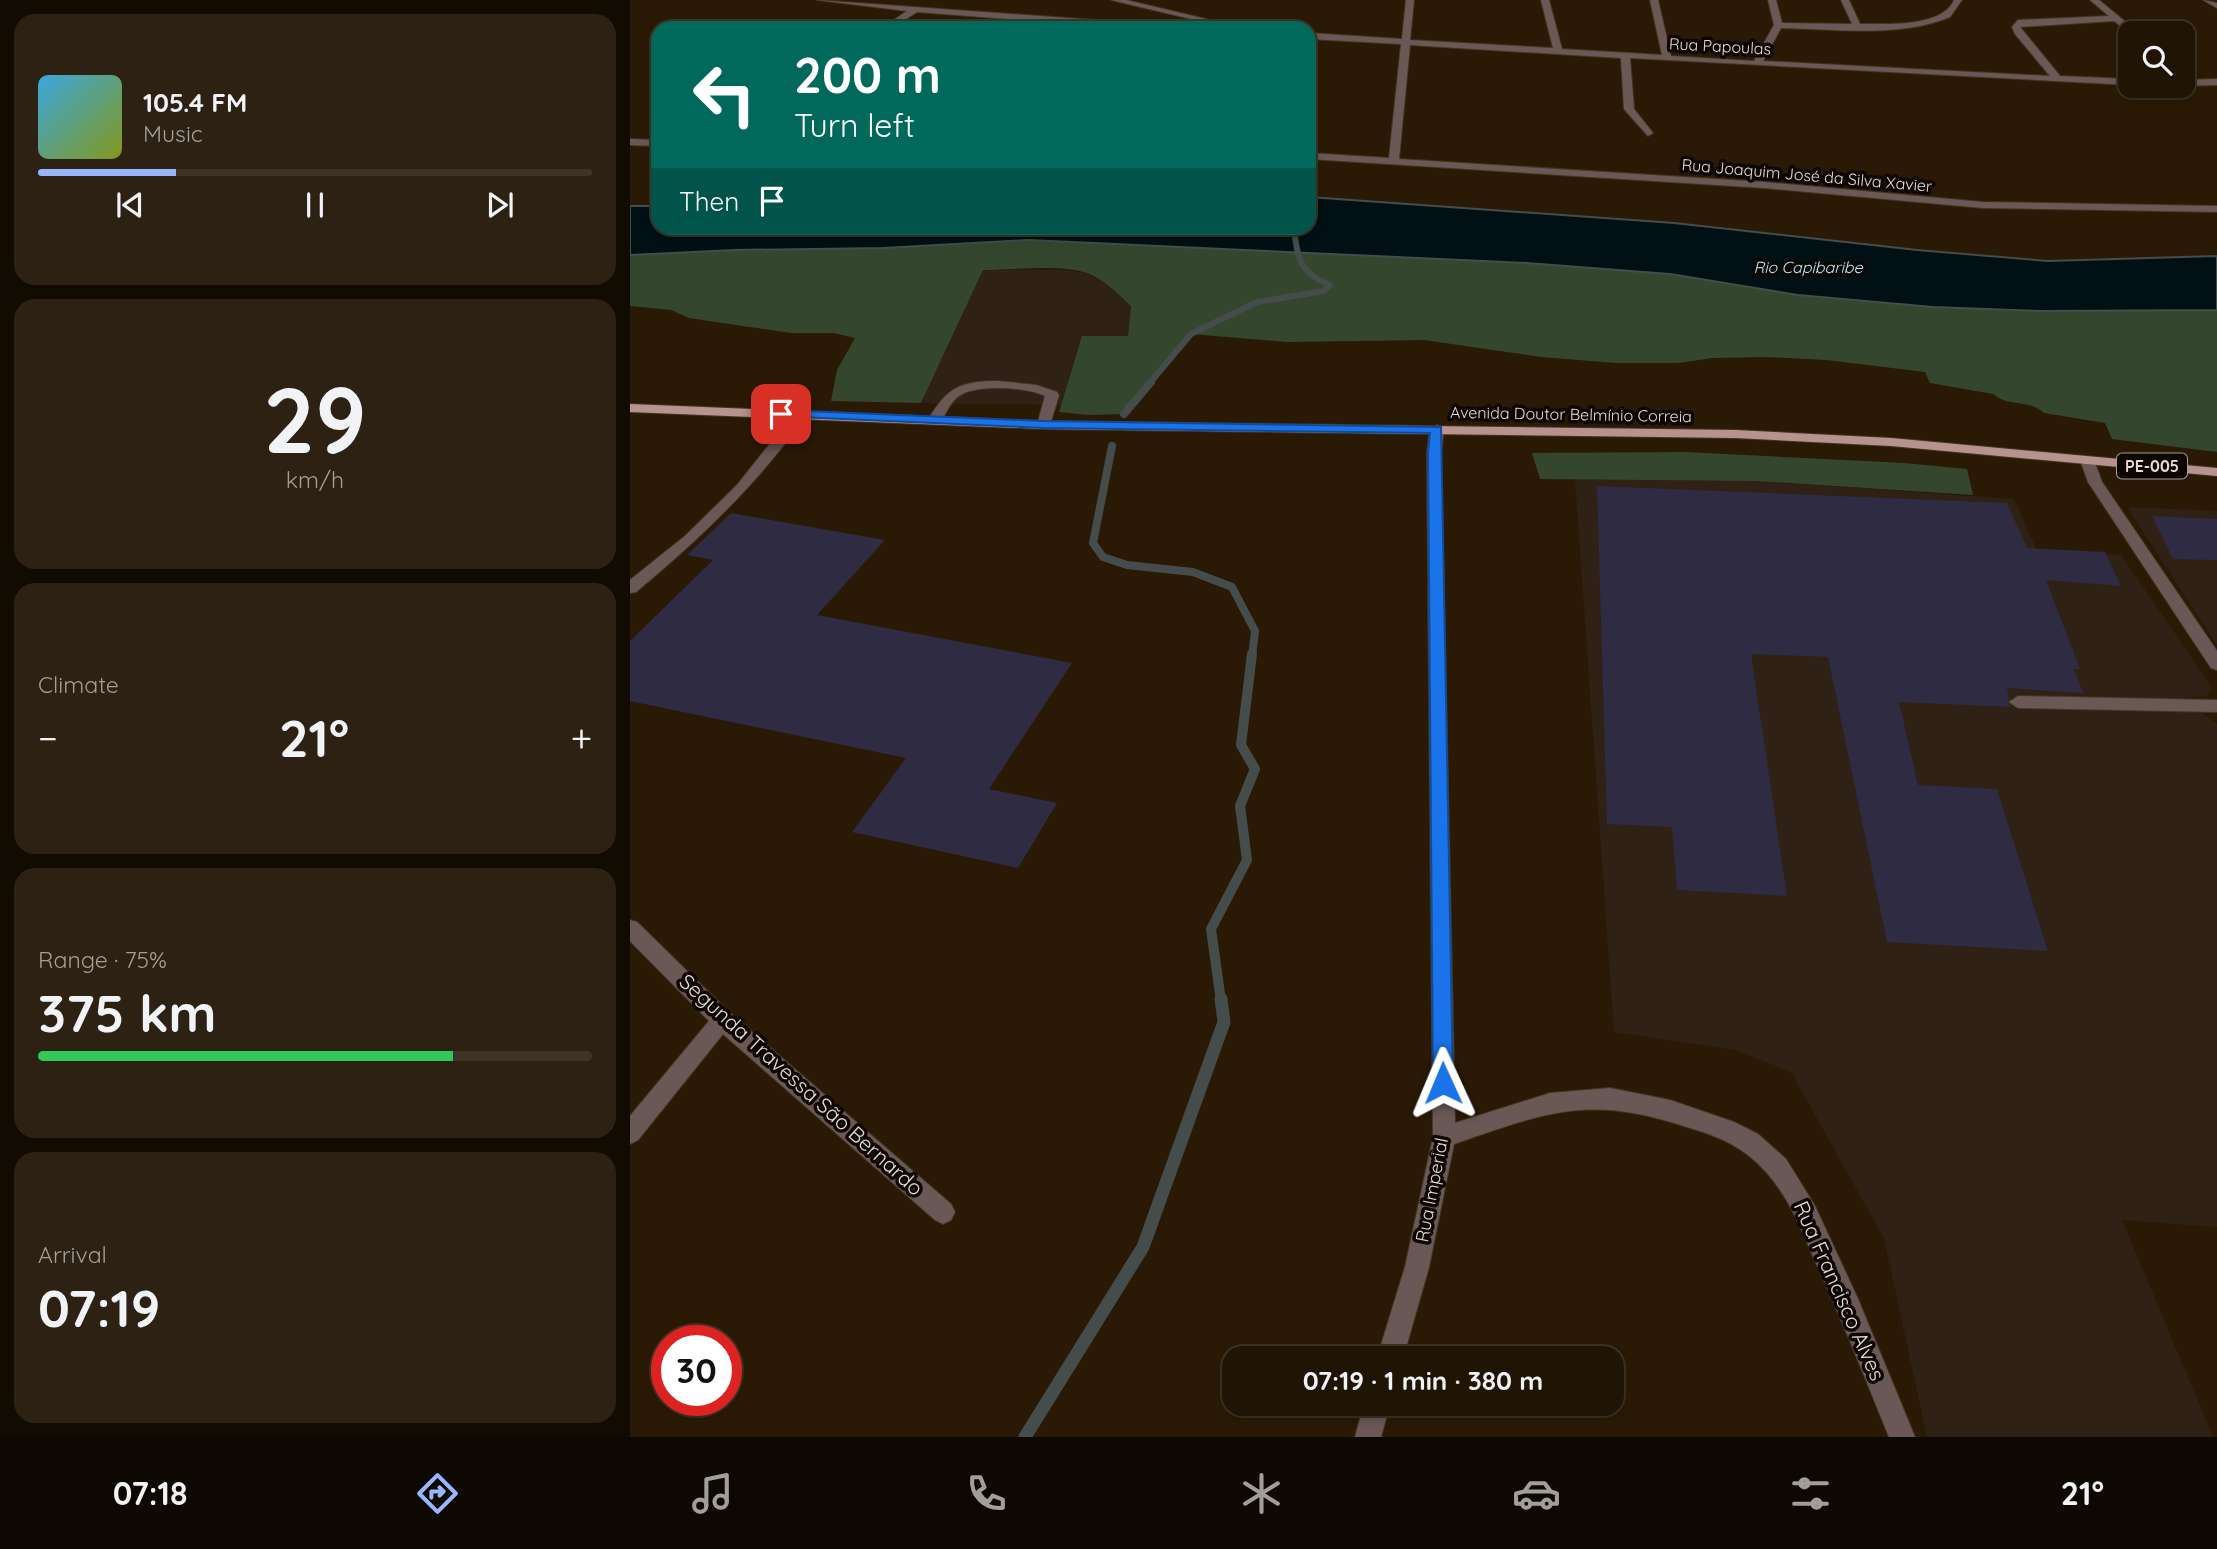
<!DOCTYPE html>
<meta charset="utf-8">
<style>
:root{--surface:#201404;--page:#2d2113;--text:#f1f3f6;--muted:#a29e9a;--line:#3d3326;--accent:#97b6fd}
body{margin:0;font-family:Quicksand,sans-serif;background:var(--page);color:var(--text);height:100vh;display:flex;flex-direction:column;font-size:26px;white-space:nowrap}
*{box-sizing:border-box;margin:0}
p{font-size:23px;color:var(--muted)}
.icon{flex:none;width:38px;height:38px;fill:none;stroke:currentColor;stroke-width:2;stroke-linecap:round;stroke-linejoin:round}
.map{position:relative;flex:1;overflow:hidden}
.side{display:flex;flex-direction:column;gap:14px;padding:14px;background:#120b02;width:630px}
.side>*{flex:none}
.top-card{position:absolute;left:21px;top:21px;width:665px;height:214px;border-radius:21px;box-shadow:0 4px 10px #0003,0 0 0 2px var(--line);background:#00695c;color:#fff;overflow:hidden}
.controls{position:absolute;left:1488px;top:21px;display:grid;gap:14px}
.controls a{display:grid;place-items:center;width:77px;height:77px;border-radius:14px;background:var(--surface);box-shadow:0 4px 10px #0003,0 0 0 2px var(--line);font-size:35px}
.speed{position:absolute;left:21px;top:1325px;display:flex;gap:14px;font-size:35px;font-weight:700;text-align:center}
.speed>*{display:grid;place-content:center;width:91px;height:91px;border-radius:50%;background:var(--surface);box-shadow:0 4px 10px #0003,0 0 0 2px var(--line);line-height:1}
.speed .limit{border:10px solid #d22;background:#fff;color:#111}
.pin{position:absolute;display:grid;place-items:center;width:60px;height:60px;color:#fff;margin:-30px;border-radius:14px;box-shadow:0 4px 10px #0006}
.me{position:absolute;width:77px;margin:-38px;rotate:359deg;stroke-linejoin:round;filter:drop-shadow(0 0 5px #0008)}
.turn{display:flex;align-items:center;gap:24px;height:147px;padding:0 28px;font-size:32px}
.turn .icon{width:91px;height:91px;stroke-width:2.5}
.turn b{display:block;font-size:49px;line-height:60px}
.then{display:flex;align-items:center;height:66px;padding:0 28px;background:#0003;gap:14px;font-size:26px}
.big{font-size:52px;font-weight:700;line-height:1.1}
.side .tile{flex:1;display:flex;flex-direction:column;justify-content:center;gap:10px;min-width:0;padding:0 24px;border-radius:21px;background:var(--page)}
.side .dial{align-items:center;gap:0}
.dial b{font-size:91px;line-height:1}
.song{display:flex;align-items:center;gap:21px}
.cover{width:84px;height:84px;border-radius:10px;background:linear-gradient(135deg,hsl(200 70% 55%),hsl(70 70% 35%))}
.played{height:7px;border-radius:4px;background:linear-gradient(90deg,var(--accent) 25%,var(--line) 25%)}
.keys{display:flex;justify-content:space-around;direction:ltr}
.heat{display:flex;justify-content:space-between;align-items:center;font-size:38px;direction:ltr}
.charge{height:10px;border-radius:5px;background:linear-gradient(90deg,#34c759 75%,var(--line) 0)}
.trip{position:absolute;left:592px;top:1346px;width:402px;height:70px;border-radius:21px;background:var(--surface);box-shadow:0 4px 10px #0003,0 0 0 2px var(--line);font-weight:700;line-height:70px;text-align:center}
.menu{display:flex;height:112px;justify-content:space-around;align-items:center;background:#0d0802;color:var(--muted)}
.menu .icon{width:49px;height:49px}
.menu .active{color:var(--accent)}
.menu b{font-size:32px;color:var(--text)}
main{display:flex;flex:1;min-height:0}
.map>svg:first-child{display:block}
.industrial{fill:#302116}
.green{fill:#35462f}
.water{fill:#001014;stroke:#454d4c;stroke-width:2}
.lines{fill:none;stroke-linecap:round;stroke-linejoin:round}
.stream-far3{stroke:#454d4c;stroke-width:6}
.stream-far2{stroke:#454d4c;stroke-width:8}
.stream-far1{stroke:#454d4c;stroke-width:10}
.stream{stroke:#454d4c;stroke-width:13}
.building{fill:#2e2b42}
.minor-casing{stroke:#443521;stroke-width:2}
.major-casing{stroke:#443521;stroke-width:2}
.minor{fill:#6a5856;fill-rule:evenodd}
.major{fill:#b7928f;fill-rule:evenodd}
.route{fill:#1a73e8;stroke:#114b97;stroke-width:2}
.labels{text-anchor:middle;stroke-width:7;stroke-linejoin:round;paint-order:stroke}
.far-street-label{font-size:16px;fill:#e7dcd0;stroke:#0d0602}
.far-water-label{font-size:16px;font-style:italic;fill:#b0effd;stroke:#0d0602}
.shield{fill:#0d0602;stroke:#a69c92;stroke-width:2}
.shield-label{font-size:16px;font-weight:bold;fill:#e7dcd0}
.street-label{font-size:18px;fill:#e7dcd0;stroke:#0d0602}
.near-street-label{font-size:21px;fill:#e7dcd0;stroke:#0d0602}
</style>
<main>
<section class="side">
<div class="tile">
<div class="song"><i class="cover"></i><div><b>105.4 FM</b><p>Music</p></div></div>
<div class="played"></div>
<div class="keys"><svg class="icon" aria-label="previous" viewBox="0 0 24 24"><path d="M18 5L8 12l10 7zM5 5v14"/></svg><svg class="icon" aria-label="pause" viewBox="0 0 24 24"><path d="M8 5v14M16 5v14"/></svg><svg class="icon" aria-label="next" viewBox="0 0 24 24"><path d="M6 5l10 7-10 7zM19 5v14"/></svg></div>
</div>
<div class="tile dial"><b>29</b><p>km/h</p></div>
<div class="tile"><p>Climate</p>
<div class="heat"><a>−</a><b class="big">21°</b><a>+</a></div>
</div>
<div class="tile"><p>Range · 75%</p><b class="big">375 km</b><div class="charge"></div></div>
<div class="tile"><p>Arrival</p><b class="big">07:19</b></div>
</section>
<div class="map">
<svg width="1587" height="1437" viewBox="0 0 1587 1437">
<rect width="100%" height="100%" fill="#2a1a05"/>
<path class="industrial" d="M353,270H435L456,273L473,282L501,305L498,336H452L431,405L291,403Z
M945,479L1127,481L1384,499L1407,551L1491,555L1564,661L1581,687L1578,696L1551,698L1587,724V1227L1492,1220L1583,1437H1297L1254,1238L1161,1072L1106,1050L984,1032Z
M1497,507L1587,511V645Z"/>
<path class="green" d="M399,240L897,263L1040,274L1168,295L1303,307L1411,311L1587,310V452L1482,439L1475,423L1414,413C1400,399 1377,407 1363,394L1300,383L1295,372L1196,360L1136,357L1082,358L1049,363H986L911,357L794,340L657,342L561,334L494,414L458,415L429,412L452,336H498L501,306C488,294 475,280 457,273C430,264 383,270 353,270L291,403L201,401L207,370L225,338L204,333H161L113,326L59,318L41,310L0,306V255C133,248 266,247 399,240Z
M1056,452L1274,463L1337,469L1343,495L1127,481L910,479L902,453Z"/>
<path class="water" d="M679,197L1044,223L1287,250L1418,261L1587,256V310L1411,311L1303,307L1168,295L1040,274L897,263L399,240L253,248L105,250L0,255V206H28V228H679Z"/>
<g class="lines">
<path class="stream-far3" d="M519,384L561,334L627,302L694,291L700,285C670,273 667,259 664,228"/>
<path class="stream-far2" d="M494,414L521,382
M482,446L463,543L473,557L497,565L563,572L602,587L625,631L622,656"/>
<path class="stream-far1" d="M591,1001L581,929L617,860L610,806L625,769L611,745L622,654"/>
<path class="stream" d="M395,1437L513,1247L594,1022L591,999"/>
</g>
<path class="building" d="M967,486L1377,503L1397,548L1475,552L1491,586L1416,580L1450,669H1444L1453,693L1377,688L1379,699L1377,703L1381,707L1269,702L1288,785L1367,789L1418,951L1257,942L1198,657L1121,654L1157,896L1047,890L1042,827L977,824Z
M101,513L255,540L187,615L442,663L359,789L427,803L388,868L222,832L276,758L0,701V641L83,560L57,555Z
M1522,516L1587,519V560L1543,559Z"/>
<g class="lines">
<defs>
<path id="minor" d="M187,0L536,25L540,28H497L287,12L262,28H252L277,11Z
M481,0H496L614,28H599Z
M776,0H784L780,40L923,48L911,0H919L932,49L1032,55L1020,0H1028L1041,56L1124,61L1144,25L1138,0H1146L1152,23L1222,24L1211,0H1219L1230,24H1234C1258,24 1313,27 1324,0H1332L1320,17C1269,38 1205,29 1151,28L1133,61L1420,76L1385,34L1382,27L1388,20L1479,16L1460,0H1469L1509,33H1500L1484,21L1390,27L1430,76L1500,79V85L1000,58L1004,109L1023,133L1018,136L994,109L991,58L780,45L769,159L1134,182L1353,202L1587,206V212L1353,208L1134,188L679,159V153L759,158L771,44L679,39V33L772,39Z
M1573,0L1587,3V8Z
M1587,79V85L1552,86V80Z
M0,139L28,140V146L0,145Z
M368,381L406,385L427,392L429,395L419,428L414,429L407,425L415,396C397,387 346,384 329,396C320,402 316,414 310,423H300L298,420C317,387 331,381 368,381Z
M170,411L177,415C126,485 72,537 6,592L0,593V580L55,536L107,485L165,412Z
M807,425L814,429L811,453L825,1123L920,1093L980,1088L1040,1100L1104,1122L1128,1134L1156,1159L1185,1206L1228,1299L1285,1437H1259C1235,1378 1212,1319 1185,1261C1172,1230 1159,1198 1137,1173C1115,1148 1091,1137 1060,1128C960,1094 920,1111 824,1144L799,1267L773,1358H747L775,1267L803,1137L797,453L800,429Z
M1457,456L1464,460L1472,482L1587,651V670L1581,668L1458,482L1450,460Z
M1388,696L1587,700V712L1388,708L1379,702Z
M0,920L7,922L100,1013L321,1204L325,1212L321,1220L313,1224L305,1220L93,1034L8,1140L0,1144V1116L79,1021L0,941Z
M734,1404H760L751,1437H725Z"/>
<path id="major" d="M0,404L414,421L1105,430L1261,438L1587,468V476L1261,446L1105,438L414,429L0,412Z"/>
</defs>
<use href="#minor" class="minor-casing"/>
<use href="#major" class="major-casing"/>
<use href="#minor" class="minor"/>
<use href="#major" class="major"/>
</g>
<path class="route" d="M151,410L414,421L811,427L823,1083L820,1089L813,1092L806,1089L803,1083L798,453L800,433L414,428L146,416L145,414Z"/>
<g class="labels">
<g class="far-street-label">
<text transform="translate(1090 46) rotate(3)" y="6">Rua Papoulas</text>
<text transform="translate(1177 175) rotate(5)" y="6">Rua Joaquim José da Silva Xavier</text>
<text transform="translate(941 414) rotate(1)" y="6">Avenida Doutor Belmínio Correia</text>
</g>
<g class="far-water-label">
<text x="1178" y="273">Rio Capibaribe</text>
</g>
<rect class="shield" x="1487" y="453.5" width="70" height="25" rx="5"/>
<g class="shield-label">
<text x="1522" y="472">PE-005</text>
</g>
<g class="street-label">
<text transform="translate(802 1190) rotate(-79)" y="6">Rua Imperial</text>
</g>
<g class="near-street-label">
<text transform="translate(171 1085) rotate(42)" y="7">Segunda Travessa São Bernardo</text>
<text transform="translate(1209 1291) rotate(66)" y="7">Rua Francisco Alves</text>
</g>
</g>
</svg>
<div class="controls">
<a><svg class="icon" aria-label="search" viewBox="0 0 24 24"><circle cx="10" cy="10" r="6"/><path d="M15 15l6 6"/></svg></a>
</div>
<div class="speed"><div class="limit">30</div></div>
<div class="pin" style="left:151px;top:414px;background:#d93025"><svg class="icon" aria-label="arrive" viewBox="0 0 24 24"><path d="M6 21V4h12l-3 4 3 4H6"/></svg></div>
<svg class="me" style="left:813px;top:1083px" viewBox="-20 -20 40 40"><path d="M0-17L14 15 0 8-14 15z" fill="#1a73e8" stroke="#fff" stroke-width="4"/></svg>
<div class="trip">07:19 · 1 min · 380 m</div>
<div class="top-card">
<div class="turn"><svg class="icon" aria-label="left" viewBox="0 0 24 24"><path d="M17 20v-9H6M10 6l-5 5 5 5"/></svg><div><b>200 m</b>Turn left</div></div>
<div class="then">Then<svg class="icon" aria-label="arrive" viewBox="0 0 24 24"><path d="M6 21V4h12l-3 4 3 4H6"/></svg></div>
</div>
</div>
</main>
<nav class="menu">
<b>07:18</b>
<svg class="icon active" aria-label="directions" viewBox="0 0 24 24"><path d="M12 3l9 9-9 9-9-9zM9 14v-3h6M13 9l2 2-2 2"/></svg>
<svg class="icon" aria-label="music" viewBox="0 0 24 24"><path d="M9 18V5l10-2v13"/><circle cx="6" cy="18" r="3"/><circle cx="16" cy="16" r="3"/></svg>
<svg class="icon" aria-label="phone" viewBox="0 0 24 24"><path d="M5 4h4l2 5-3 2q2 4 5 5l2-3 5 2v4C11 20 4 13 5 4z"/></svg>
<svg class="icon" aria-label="climate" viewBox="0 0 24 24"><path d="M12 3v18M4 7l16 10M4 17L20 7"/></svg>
<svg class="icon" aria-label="car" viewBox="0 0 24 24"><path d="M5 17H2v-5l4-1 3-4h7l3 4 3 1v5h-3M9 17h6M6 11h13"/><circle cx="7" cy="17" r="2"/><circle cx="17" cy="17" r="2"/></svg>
<svg class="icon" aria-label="filters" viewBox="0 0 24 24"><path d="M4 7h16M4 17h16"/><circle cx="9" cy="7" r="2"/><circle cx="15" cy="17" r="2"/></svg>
<b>21°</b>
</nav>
